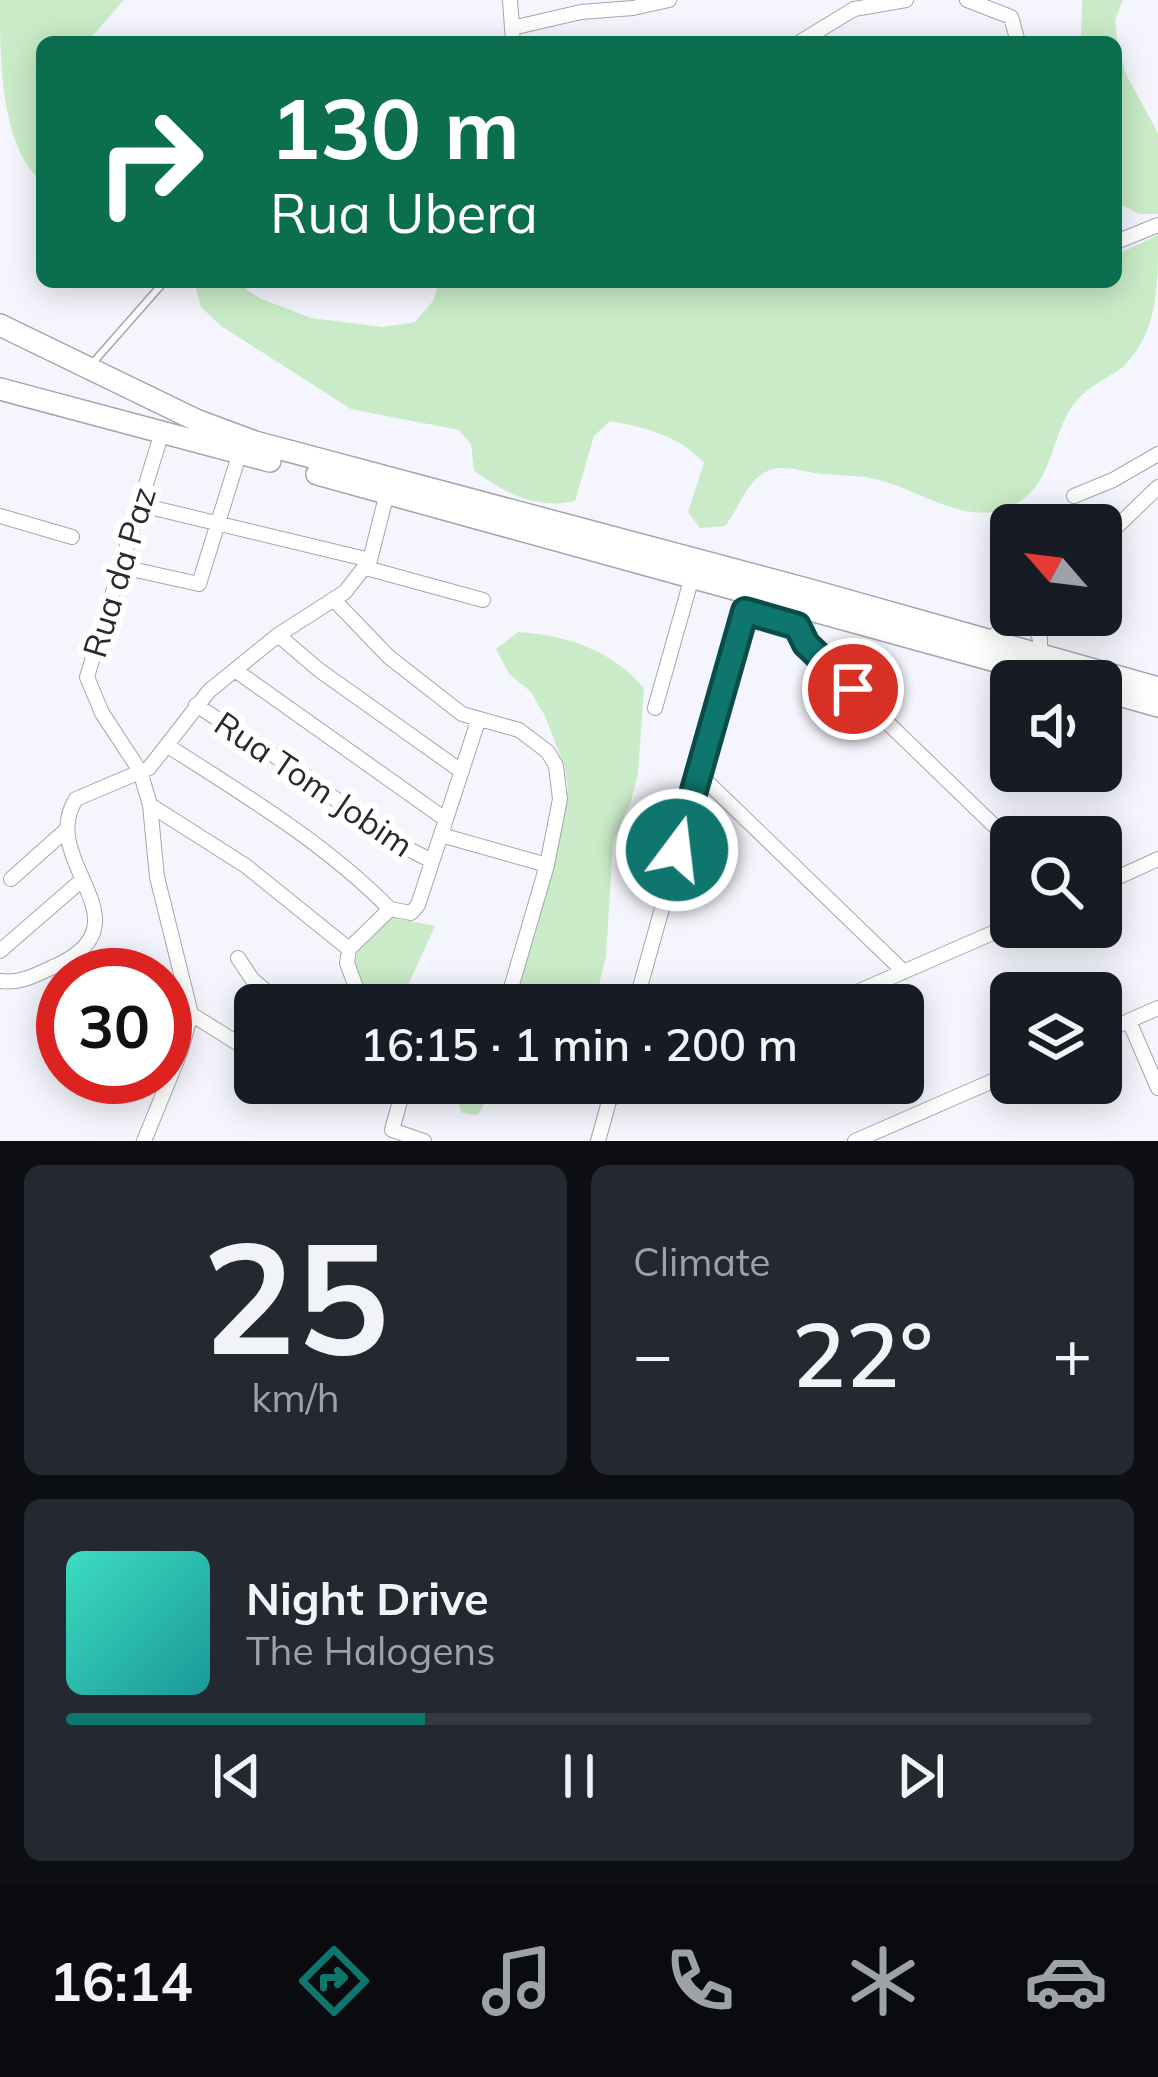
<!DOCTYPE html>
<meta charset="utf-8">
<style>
:root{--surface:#171b24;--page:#242831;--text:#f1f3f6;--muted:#9ea1a6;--line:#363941;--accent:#0f766e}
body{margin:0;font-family:Mulish,sans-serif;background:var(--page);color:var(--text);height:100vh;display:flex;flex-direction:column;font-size:45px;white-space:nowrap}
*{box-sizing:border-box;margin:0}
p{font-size:39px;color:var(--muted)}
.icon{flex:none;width:66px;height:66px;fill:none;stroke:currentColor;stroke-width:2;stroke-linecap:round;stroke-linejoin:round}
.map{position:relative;height:1141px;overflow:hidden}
.drawer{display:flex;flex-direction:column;gap:24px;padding:24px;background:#0d0f14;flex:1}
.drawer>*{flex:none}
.guide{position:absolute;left:36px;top:36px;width:1086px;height:252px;border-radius:18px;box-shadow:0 6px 30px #0003;background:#0b6e4f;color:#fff;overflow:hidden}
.needle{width:78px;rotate:298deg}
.controls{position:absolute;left:990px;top:504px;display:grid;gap:24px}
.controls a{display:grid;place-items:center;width:132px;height:132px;border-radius:18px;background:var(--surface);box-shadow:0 6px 30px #0003;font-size:60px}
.speed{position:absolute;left:36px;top:948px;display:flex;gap:24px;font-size:60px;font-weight:700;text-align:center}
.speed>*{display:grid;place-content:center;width:156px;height:156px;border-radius:50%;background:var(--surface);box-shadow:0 6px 30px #0003;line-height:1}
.speed .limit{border:18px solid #d22;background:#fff;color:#111}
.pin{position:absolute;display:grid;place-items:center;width:102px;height:102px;color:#fff;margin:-51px;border:6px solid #fff;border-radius:50%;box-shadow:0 3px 12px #0007}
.me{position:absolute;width:132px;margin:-66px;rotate:15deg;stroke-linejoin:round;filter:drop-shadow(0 0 9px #0008)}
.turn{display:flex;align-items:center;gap:42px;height:252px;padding:0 36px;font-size:54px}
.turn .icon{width:156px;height:156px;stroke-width:2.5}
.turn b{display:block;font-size:84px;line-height:102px}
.big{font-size:90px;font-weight:600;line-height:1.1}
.drawer .widget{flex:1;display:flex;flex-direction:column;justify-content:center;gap:18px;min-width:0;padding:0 42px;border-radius:18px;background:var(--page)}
.drawer .dial{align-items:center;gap:0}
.dial b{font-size:156px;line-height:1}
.song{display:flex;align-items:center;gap:36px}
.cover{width:144px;height:144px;border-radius:18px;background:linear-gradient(135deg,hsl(170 70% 55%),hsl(180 70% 35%))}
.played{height:12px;border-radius:6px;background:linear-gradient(90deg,var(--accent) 35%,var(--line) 35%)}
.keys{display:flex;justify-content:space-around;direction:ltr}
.heat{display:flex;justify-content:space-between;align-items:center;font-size:66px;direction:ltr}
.drawer .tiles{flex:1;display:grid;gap:24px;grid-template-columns:1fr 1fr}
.widget:last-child{grid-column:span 2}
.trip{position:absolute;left:234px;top:984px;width:690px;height:120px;border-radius:18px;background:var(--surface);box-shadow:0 6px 30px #0003;font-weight:600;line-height:120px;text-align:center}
.tab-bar{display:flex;height:192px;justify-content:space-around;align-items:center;background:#090b0e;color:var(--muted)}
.tab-bar .icon{width:84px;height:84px}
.tab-bar .selected{color:var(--accent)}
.tab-bar b{font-size:54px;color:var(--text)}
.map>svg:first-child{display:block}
.green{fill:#c9ebc7}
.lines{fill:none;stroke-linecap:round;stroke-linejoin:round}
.service-casing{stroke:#a4a5b0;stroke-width:9}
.minor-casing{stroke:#a4a5b0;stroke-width:16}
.primary-casing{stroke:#a4a5b0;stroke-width:24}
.service{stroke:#fff;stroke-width:6}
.minor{stroke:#fff;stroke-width:14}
.primary{stroke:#fff;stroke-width:21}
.route-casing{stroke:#0a4d48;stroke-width:30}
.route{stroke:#0f766e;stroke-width:21}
.labels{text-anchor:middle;stroke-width:12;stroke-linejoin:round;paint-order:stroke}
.street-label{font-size:33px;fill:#29292e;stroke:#fff}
</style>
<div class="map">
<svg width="1158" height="1141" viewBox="0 0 1158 1141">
<rect width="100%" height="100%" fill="#f5f6fd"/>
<path class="green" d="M0,0H124L87,42H42V182C0,145 0,59 0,0Z
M1082,0H1123L1115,20L1118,48L1127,76L1158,133V214H1139L1116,202V42H1081Z
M1158,235C1158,288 1158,333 1122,368C1107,378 1090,386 1077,400C1053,427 1054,474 1026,497C978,536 926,492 879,480C857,474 837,476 815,473C800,471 785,465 770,470C747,478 739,509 725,526L700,528L688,512L704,463C678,435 647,428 610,421L594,436L575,501C535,510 506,493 474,471L471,444L459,430L351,409L221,326L201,307L194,282H237L259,298L311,318L383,327L415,322L433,301L439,282H1116V255Z
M518,632C566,635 612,650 644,688L638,773L631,801L613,842L606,956L594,1005H512L568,789L565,768L545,716L531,692L509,674L496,649Z
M389,917L435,926L399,1005H382L360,995C348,950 359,948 389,917Z
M451,1083H495L478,1115L462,1113Z"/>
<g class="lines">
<defs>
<path id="service" d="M90,366L164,282"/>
<path id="minor" d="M510,0L513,42
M967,0L1011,17L1018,42
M512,28L581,12L633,8L669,0
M800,42L854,9L906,0
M1116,242L1158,225
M1074,496L1113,480L1158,454
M141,505L370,560
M0,516L72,537
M1101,542L1158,487
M122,567L199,584L240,452
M366,568L483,600
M335,601L389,657L462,714L519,730L548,752L556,766L560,799L547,865L506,1005
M802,607L797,626L806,644L1011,842
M745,611L797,626
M1030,615L1040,639V655
M278,635L319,670L461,771
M989,640L1019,615
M235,670L445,819
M196,705L307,777L383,836L432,861
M655,708L692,577
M168,746C246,796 325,843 390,909
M698,773L904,972
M150,805L246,866L349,949
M441,835L547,865
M11,879L66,830
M1101,885L1158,859
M0,951L82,880
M238,958L252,979L282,1005
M0,981C19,984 36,975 53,967C154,923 36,862 76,799L149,768L209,691L278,635L345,592L370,560L387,493
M348,1005L357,990L347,963L349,949L390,909L411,913L418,905L478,721
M635,1005L750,594
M827,1005L1011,925
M191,1014L255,1054
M1129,1021L1158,1088
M1101,1033L1158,1008
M405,1083L392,1130L424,1141
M610,1099L646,1083
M144,1141L180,1053L191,1014L157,877L150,805L140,771L102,713L87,677L162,432
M598,1141L614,1083
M855,1141L1011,1073"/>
<path id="primary" d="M0,325L196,420L255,442L810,590L1158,688
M0,389L270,461
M317,474L1068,681
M1101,690L1158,706"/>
</defs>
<use href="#service" class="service-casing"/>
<use href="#minor" class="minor-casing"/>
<use href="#primary" class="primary-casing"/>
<use href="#service" class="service"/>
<use href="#minor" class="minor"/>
<use href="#primary" class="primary"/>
</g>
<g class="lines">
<defs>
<path id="route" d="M677,850L745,611L797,626L806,644L853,689"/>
</defs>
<use href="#route" class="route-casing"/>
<use href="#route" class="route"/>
</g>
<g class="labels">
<g class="street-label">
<text transform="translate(119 572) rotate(-73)" y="12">Rua da Paz</text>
<text transform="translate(314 784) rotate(34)" y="12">Rua Tom Jobim</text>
</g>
</g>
</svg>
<div class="controls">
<a><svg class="needle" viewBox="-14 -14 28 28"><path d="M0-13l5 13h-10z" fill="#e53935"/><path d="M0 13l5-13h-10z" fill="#9ea1a6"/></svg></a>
<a><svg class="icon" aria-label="sound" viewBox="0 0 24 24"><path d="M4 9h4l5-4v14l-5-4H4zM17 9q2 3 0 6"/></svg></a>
<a><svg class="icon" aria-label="search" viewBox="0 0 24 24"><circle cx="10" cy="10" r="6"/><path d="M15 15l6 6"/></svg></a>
<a><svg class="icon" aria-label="layers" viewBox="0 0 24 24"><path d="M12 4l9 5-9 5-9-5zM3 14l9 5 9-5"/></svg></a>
</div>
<div class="speed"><div class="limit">30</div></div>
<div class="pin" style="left:853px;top:689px;background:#d93025"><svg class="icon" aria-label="arrive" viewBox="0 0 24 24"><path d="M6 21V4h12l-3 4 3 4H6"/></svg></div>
<svg class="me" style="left:677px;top:850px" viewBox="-20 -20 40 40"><circle r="17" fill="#0f766e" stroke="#fff" stroke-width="3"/><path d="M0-11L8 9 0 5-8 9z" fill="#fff"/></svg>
<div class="trip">16:15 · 1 min · 200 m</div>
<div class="guide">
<div class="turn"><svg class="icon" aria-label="right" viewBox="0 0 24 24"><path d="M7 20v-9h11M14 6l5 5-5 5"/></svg><div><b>130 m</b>Rua Ubera</div></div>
</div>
</div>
<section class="drawer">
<div class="tiles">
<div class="widget dial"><b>25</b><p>km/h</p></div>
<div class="widget"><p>Climate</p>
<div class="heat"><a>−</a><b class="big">22°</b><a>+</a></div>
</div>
<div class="widget">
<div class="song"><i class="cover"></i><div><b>Night Drive</b><p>The Halogens</p></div></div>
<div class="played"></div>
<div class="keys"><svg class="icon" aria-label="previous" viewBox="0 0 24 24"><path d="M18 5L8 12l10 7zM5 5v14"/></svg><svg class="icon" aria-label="pause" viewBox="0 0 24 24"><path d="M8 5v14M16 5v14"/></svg><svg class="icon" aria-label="next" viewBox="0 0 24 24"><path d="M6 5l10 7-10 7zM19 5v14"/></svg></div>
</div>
</div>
</section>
<nav class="tab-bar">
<b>16:14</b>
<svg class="icon selected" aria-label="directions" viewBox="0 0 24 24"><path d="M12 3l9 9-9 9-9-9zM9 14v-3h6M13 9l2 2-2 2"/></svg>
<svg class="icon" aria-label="music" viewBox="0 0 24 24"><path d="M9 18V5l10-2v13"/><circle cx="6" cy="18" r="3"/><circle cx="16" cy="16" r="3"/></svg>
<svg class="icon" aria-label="phone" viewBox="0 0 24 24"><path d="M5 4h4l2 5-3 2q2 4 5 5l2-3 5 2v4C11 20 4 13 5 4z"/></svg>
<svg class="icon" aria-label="climate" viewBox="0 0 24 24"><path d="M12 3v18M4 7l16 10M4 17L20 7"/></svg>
<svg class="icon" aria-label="car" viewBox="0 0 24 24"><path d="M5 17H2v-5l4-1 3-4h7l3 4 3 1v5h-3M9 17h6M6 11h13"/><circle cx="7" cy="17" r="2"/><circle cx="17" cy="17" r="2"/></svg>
</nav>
